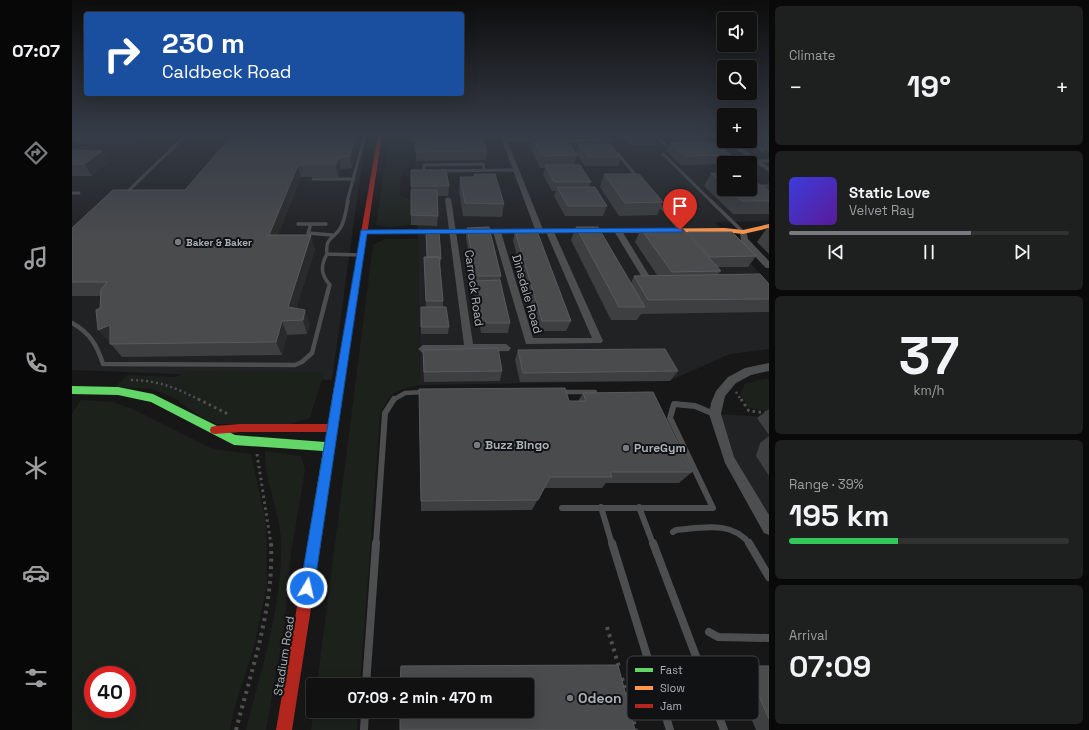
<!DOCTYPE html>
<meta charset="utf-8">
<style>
:root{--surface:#111;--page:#1e1f1f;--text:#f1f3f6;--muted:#9c9d9f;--line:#303131;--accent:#777a7f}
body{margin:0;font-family:"Space Grotesk",sans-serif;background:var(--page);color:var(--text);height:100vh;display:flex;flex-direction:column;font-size:15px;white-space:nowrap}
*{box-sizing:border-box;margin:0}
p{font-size:13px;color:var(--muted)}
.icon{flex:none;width:22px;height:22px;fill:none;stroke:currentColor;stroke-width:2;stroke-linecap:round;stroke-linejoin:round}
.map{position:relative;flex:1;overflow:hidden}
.details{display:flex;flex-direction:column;gap:6px;padding:6px;background:#090909;width:320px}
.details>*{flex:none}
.top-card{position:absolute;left:12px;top:12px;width:380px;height:84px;border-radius:4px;box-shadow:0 4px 16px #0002,0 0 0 1px var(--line);background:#1a4fa0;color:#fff;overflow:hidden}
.buttons{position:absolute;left:645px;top:12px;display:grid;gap:8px}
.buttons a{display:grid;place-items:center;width:40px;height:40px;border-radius:4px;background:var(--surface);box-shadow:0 4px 16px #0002,0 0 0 1px var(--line);font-size:20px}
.speed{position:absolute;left:12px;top:666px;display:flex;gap:8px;font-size:20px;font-weight:700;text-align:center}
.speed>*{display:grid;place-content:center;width:52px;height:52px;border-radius:50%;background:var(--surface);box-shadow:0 4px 16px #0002,0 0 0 1px var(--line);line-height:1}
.speed .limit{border:6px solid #d22;background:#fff;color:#111}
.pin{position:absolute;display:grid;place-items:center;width:34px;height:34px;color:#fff;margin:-41px -17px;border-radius:50% 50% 50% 0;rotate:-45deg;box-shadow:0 0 4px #0007}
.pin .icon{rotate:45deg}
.me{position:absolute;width:44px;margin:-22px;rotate:9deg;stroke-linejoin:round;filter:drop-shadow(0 0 3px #0008)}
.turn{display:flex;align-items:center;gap:14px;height:84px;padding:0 12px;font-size:18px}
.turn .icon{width:52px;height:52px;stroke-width:2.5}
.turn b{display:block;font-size:28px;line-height:34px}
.big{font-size:30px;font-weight:700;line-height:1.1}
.details .tile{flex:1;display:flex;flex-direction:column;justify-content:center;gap:6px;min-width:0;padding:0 14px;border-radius:6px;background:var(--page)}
.details .dial{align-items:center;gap:0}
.dial b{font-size:52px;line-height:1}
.song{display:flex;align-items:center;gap:12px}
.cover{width:48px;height:48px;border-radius:6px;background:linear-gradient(135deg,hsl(240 70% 55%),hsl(270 70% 35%))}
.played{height:4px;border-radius:2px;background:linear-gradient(90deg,var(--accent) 65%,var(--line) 65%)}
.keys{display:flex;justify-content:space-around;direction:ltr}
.heat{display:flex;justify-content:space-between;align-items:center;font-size:22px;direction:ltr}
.charge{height:6px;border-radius:3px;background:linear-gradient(90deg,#34c759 39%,var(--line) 0)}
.trip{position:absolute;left:234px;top:678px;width:228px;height:40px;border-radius:4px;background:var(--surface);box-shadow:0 4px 16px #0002,0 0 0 1px var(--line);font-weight:700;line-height:40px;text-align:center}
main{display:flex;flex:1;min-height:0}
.tabs{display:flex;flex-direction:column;width:72px;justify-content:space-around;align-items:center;background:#070707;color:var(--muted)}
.tabs .icon{width:28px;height:28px}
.tabs .active{color:var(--accent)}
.tabs b{font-size:18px;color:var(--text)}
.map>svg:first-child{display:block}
.built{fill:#212224;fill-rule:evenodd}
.green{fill:#1c211c;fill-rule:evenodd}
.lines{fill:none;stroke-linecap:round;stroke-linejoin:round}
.path-far2{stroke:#4d4f51;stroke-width:2.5;stroke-dasharray:2 3;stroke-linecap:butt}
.path-far1{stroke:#4d4f51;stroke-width:3;stroke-dasharray:2.5 3.5;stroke-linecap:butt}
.path{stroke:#4d4f51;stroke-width:4;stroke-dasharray:3 4.5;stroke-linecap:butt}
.lane-far4{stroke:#4c4e50;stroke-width:3}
.lane-far3{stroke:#4c4e50;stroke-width:3.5}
.lane-far2{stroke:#4c4e50;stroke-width:4.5}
.lane-far1{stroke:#4c4e50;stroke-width:6}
.lane{stroke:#4c4e50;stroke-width:8}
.street{fill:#4c4e50;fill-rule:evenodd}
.fast{fill:#63d668;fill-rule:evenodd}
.slow{fill:#ff974d;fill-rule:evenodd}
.jam{fill:#b3261e;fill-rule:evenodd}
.wall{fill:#3d3f40}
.shaded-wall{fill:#292a2a}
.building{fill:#494b4d;stroke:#585b5d}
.route{fill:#1a73e8;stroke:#114b97}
.poi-dot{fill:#777a7f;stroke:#111213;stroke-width:1.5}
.labels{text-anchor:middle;stroke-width:4;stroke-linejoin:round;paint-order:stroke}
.far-poi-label{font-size:10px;font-weight:bold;fill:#aab0b7;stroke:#111213;text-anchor:start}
.street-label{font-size:12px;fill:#aab0b7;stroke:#111213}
.poi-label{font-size:12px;font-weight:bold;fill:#aab0b7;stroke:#111213;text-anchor:start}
.near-poi-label{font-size:14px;font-weight:bold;fill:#aab0b7;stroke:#111213;text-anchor:start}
.key{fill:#111213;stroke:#3f4144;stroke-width:1}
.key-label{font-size:11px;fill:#aab0b7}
</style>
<main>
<nav class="tabs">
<b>07:07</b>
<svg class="icon active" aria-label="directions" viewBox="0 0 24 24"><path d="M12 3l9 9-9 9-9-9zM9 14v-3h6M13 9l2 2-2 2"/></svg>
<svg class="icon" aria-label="music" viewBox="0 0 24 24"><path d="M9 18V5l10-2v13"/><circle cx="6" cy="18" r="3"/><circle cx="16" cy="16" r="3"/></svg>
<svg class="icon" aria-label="phone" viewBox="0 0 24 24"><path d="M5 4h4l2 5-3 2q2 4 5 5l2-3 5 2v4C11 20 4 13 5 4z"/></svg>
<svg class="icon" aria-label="climate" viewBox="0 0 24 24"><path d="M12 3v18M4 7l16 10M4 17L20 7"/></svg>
<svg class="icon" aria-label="car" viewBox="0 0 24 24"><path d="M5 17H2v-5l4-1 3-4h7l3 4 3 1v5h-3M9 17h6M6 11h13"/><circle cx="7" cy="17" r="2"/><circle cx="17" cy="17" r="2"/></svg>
<svg class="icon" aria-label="filters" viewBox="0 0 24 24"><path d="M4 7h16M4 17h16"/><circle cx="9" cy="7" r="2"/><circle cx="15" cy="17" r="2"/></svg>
</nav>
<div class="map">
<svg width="697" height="730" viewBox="0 0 697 730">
<rect width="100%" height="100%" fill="#171717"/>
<path class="built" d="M0,135H294L260,380L0,370Z
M341,135H652V141H678V135H697V221L643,222L697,284V349L658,354L597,381L348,385L346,239ZM652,163H678V189H652Z
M643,414L697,417V528L657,459Z"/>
<path class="green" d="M317,135H337L336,148L344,149V161C328,169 328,178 328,195L339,200V225L317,227L304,225Z
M353,172L434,173L441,178L443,187L387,190L378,187V181L374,177Z
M313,239H346L348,385C323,390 317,392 308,416L288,685H245L301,245Z
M116,371L252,372L238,418L218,424H146L132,419L102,398L80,389L43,387L55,375L103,377Z
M692,379H697V411L677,408L668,394L673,384Z
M9,400L41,402L63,410L141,449L179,454L194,522L195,585L182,647L163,706L158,730H0V414ZM21,675H55V709H21Z
M193,451L229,456L233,470L219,553L213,623L194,730H174C189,670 211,604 209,541C208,512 192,480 193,451Z
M242,711H286L285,730H239Z"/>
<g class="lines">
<path class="path-far2" d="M59,380C89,381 101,387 128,400
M664,392L669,400"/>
<path class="path-far1" d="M126,399L158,415
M669,399L677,411L697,413
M185,454L199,544"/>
<path class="path" d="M535,627L547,667
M550,678L564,730
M164,730C180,668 202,607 199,543"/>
<path class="lane-far4" d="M371,135L372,140
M583,135L593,145
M630,137L650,136
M678,138H697
M678,139L691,151
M432,140H465
M489,140L539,141L534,135
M546,154L566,178
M591,154L640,202
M684,161H697
M357,171H352V165L411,164L412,170
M369,171L444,170
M241,179H282
M684,186H697
M0,193H7
M53,194L114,135
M275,202L293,135"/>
<path class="lane-far3" d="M639,201L671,232
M586,203L608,230
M226,224H254
M239,224L236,233L260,235
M255,254C253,236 262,240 269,227C273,220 274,209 276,201
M257,288L258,285C249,275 248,266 255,254L288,255"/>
<path class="lane-far2" d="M0,323C18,333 25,345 31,364L223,365L230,362L240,353L257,287
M489,392H523
M321,400L333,393L353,392"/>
<path class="lane-far1" d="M529,507L540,544
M567,507L581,544
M490,508H641L598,418L602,404L623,406L642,414
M601,532L604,530C630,528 659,520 678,544
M304,544L313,413L322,399"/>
<path class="lane" d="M540,543L598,730
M581,543L652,730
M677,543L697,577
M637,632L646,637L697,638
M294,685L304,543
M292,730L293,711"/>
<path class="street" d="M428,135H433L472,232L471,234L464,232Z
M653,141H659L697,167V172Z
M376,197L379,199L401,344H434L439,348L437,351L351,353L346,349L351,345H392L373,199Z
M422,230L429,232L461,338H520L474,232L478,230L482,232L531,341L529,343L454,344L421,232Z
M544,230L550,231L583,285L582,287H576L542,231Z
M668,230H674L676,239L697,261V268H694L669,242Z
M697,363V371L679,375L664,383L653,396L649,414L662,457L697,515V535L692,533L653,463L637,414L639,403L644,391L656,377L673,368Z"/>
<path class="fast" d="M551,229L553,230V232L292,234L289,232L292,230Z
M267,383L270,384L272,387L242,589L240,594L235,596L230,594L228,589L251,451L162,445L79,402L46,395L0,394V386L46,387L81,394L163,435L253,442L262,387L264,384Z"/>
<path class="slow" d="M697,224V228L671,234L653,232L551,233L548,231L551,229L653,228L671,230Z"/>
<path class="jam" d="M306,135H310L272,387L270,390H264L262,387Z
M168,424H261L265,425L266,428L265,431L261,432H168L143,434L139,433L138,430L139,427L143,426Z
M235,582L240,584L242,589L220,730H204L228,589L230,584Z"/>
</g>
<path class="wall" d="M0,135H76L64,144L4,143L2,141L0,143Z
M337,135H366V140H380L379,135H410L409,139L415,151L414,160L344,161V141H337Z
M456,135H524L523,137H492L505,155L502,165L519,182L517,187L535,206L531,216H493L482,196L484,191H480L471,175L473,168H468L458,148L460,137H457Z
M550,135H585L586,136L583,145H559Z
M595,135H633L634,136L631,142L649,144L648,146L659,155L654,163H652V164L609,165L594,151L598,143L603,142Z
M690,135H697V153L684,144Z
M289,137L280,168L269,169L266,177H229L206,235L243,249L224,308L238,323L235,334L215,335L210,355L50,357L38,343L28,308L29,296H0V228L113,190L197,139Z
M507,144L549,157L546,166H513L504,153Z
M0,150L30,151L37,162L20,176H0Z
M339,170L377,186L376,196H365L366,216L365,226L339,225Z
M639,173H652V189H693L697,182V214H661L632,186Z
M402,174L432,204L430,217L391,216L387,190L388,177H402Z
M532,174L591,202L585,215L547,216L528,187Z
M504,227L559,283L562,276L585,275L563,242L569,229L615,233L616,232L684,256L676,267H645L649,271L646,274L697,284V312L569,314L565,320H539L499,240Z
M395,228L429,276L428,280L438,323L436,333H409L402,291V285L394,238Z
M695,228H697V254L685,242Z
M443,231L499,321L494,331H466L441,241Z
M352,257L369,259L368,265L371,301V307L377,327L376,334H349V307H354Z
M351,350L430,371L428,381L352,382Z
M446,350L606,371L598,381L448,382L443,360Z
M347,389L497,401H506L511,393L620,472L607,483H534L530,488H472L460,510L349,511Z
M697,409V435L685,418Z
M697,436V476L684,456L688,443Z
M674,666H697V730H684L658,667Z"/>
<path class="shaded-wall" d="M60,135H76L64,144Z
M284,135H288L289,137L280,168L278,156Z
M0,137L2,141L0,143Z
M30,151L37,162L20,176L12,164Z
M267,157L269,169L266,177L264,165Z
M226,165L229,177L201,248L197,235Z
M239,235L243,249L220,321L216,307Z
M233,310L238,323L235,334L231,320Z
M210,321L215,335L210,355L204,342Z
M38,325L50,338L38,343L26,330Z"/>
<path class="building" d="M199,135H284L278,156L267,157L264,165H226L197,235H239L216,307L233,310L231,320L210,321L204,342L38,344V325L26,330L24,310L28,308L29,290L35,282H0V228L41,190H113L158,138L197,139Z
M561,135H585L586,136H562Z
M609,135H633L634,136H611Z
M690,135H697V140Z
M460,136H492L505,155L470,156Z
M411,139L415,151L344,152V140Z
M645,142L649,144H645L659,155L613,156L598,143Z
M507,144H538L549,157H516Z
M0,150L30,151L12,164H0Z
M473,165H508L519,182H482Z
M339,170H374L377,186H339Z
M639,173H652V186Z
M402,174H423L432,204L393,203L388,177H403Z
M532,174H567L591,202L553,203Z
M678,177L697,192V201H670L656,189H678Z
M485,187H523L535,206H496Z
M339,190H365L366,216L339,215Z
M417,227L429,276H404L395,228Z
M504,227H526L573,307H547Z
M569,229H611L649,271L600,272Z
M354,231H367L369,259H367V257H355Z
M443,231H465L499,321H470Z
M616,232H660L684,256L638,257Z
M352,257H367L371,301H354Z
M688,274L697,284V299L576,300L562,276Z
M428,280L438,323H411L403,281Z
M349,307H374L377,327H349Z
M426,348L430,371L352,372L351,350Z
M593,349L606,371L451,373L446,350Z
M493,388L497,401H514L511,393L581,392L620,472H538L540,477H478L466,500L349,501L347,389Z
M546,665L563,730H328V711H455V685H328L329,666Z
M674,666H697V719Z"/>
<linearGradient id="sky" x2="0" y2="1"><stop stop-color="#0d0d0d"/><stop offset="0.57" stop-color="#363c47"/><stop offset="1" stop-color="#363c47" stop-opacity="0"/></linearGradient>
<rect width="697" height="237" fill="url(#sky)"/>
<path class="route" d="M608,228L610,229V232L295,234L242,588L240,593L235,595L230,593L228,588L289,230Z"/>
<g class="poi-dot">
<circle cx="106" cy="242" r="4"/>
<circle cx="405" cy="445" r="4"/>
<circle cx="554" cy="448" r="4"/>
<circle cx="498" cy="698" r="4"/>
</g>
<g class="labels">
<g class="far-poi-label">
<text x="114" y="246">Baker &amp; Baker</text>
</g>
<g class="street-label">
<text transform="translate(402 288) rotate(82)" y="4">Carrock Road</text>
<text transform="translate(455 294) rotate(74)" y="4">Dinsdale Road</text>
<text transform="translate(212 656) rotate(-81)" y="4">Stadium Road</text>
</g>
<g class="poi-label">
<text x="413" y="449">Buzz Bingo</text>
<text x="562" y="452">PureGym</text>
</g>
<g class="near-poi-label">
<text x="506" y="703">Odeon</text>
</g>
</g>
<rect x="555" y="656" width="132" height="64" rx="6" class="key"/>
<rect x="563" y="668" width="18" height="4" fill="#63d668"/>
<rect x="563" y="686" width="18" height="4" fill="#ff974d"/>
<rect x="563" y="704" width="18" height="4" fill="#b3261e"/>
<g class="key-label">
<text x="588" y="674">Fast</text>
<text x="588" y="692">Slow</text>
<text x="588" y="710">Jam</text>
</g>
</svg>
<div class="buttons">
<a><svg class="icon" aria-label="sound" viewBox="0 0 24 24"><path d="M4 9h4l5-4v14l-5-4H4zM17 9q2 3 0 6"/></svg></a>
<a><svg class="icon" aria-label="search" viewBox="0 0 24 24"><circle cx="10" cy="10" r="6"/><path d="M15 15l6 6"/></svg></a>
<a>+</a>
<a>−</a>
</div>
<div class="speed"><div class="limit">40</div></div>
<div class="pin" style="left:608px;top:230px;background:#d93025"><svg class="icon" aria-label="arrive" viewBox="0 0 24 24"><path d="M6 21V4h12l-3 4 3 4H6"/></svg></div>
<svg class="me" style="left:235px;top:588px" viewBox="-20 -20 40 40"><circle r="17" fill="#1a73e8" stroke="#fff" stroke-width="3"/><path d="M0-11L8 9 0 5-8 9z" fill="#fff"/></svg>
<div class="trip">07:09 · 2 min · 470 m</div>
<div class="top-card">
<div class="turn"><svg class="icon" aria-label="right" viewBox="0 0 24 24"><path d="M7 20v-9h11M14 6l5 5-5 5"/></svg><div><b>230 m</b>Caldbeck Road</div></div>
</div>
</div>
<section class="details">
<div class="tile"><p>Climate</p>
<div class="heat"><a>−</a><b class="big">19°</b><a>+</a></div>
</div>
<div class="tile">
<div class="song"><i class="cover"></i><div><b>Static Love</b><p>Velvet Ray</p></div></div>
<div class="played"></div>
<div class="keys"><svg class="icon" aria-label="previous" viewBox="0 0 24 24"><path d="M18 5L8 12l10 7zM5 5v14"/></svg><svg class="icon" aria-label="pause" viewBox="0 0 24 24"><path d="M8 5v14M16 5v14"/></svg><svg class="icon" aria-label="next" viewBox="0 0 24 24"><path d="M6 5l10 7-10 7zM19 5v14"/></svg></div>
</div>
<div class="tile dial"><b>37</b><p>km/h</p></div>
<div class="tile"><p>Range · 39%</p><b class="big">195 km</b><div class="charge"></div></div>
<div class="tile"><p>Arrival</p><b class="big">07:09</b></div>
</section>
</main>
